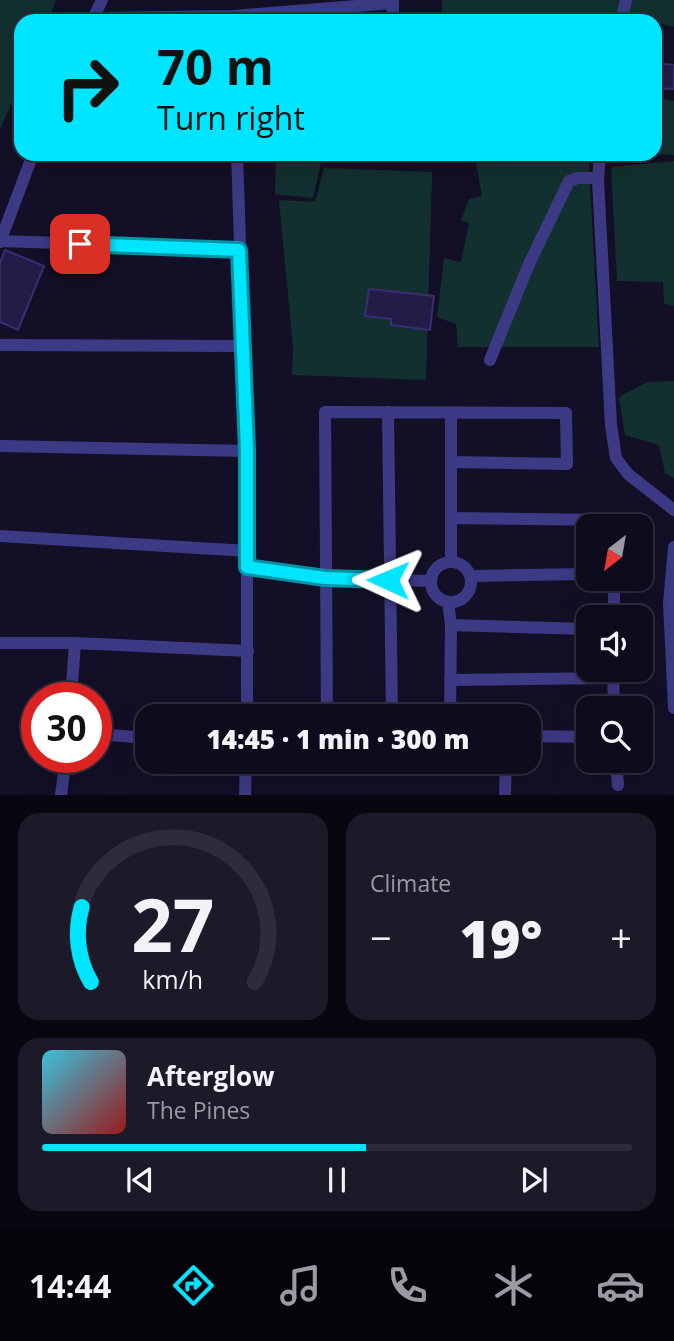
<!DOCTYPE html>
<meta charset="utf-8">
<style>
:root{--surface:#0e0b1c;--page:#1c1929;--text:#f1f3f6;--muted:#9b9ba3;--line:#2e2b3b;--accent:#00e5ff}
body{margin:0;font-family:"Open Sans",sans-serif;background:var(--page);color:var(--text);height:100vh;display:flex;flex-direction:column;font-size:26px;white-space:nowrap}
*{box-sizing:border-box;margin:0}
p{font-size:23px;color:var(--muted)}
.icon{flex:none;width:38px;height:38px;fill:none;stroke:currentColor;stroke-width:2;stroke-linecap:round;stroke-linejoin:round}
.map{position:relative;height:795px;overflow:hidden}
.sheet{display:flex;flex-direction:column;gap:18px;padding:18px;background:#08060f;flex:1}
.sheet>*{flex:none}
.hud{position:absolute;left:14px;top:14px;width:648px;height:147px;border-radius:21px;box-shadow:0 7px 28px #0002,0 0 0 2px var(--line);background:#00e5ff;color:#111;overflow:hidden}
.needle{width:46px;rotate:211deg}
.fabs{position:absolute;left:576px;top:514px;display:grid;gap:14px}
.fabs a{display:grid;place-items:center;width:77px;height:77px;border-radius:14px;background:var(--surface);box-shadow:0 7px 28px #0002,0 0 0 2px var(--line);font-size:35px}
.speed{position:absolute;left:21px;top:682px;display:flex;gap:14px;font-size:35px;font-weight:700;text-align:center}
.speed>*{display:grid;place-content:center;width:91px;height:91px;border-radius:50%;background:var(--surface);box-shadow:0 7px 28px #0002,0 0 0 2px var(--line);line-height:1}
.speed .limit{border:10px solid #d22;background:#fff;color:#111}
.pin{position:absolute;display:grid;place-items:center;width:60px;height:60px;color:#fff;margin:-30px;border-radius:14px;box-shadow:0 4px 10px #0006}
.me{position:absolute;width:77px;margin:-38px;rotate:271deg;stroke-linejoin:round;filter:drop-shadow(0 0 5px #0008)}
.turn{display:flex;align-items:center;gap:24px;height:147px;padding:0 28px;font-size:32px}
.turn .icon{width:91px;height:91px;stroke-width:2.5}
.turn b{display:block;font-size:49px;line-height:60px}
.big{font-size:52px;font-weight:800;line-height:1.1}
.sheet .widget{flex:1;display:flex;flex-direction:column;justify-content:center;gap:10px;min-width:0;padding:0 24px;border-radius:21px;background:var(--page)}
.sheet .dial{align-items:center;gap:0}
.dial svg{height:182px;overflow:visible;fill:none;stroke:var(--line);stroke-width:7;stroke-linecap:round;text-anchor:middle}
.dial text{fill:var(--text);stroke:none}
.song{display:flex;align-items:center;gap:21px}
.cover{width:84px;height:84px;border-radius:10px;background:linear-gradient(135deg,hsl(190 70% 55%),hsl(0 70% 35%))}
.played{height:7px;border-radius:4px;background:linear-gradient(90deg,var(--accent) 55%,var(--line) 55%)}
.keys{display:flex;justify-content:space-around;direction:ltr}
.heat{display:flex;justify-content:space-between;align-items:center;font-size:38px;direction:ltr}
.sheet .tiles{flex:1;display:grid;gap:18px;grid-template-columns:1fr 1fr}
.widget:last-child{grid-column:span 2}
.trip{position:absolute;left:135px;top:704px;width:406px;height:70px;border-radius:21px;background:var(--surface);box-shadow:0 7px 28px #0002,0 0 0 2px var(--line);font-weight:800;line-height:70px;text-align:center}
.menu{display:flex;height:112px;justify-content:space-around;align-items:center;background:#06040b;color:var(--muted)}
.menu .icon{width:49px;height:49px}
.menu .active{color:var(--accent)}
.menu b{font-size:32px;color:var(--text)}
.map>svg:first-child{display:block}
.green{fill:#12302f}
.building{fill:#241b47;stroke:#3b2d73;stroke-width:2}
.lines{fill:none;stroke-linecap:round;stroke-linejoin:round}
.street{stroke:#3d3a85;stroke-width:12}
.route-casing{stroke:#0095a6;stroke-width:18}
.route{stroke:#00e5ff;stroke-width:12}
</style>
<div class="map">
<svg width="674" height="795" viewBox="0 0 674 795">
<rect width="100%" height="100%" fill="#130f26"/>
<path class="green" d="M0,0H56L48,21H21V83L0,129Z
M442,0H674V27L611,13L609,21H442Z
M655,97L674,101V155L652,154H654Z
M276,154H590L589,167L599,347H458L456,324L437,317L444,258L461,262L469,223L461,220L469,199L482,196L476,163H321L313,198L275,194Z
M674,161V306L664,304L663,282L617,281L611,167Z
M324,168L432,172L426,380L292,375L293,348L279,200L315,202Z
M674,381V478L665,473L659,445L625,435L619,397L647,382Z"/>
<path class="building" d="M654,63L674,65V89L654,88Z
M5,250L44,266L18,330L0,322V263Z
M369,289L434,296L430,330L391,325V319L365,316Z"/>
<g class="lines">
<path class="street" d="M393,0V21
M93,18L233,16L393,3
M92,21L102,0
M621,21L626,0
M237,154L247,451V716
M600,154L598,180L611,425L616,458L628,474L674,510
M0,241L239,249
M0,242L33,154
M0,345L244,346
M490,360L529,264L569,181L578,178H598
M388,412L392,716
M0,446L247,451
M451,518L612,520V527
M0,536L248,551
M674,547L669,603L674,708
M451,561V413
M431 582a20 20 0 1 1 40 0a20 20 0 1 1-40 0Z
M247,567L325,578L430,581
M471,576L588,574
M448,602L451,625L450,716
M614,618V579
M451,625L588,629
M0,643H75L248,651
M613,671L614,709
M450,680L613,678
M71,698L75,643
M327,716L325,412L566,413L567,464L451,462
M96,734L147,738
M528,736L588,737
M362,761H451
M616,761L618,785
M505,793L506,761
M61,795L66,758
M245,795L246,761"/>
</g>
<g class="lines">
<defs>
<path id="route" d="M80,244L239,250L247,450V567L325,578L388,580"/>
</defs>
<use href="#route" class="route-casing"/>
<use href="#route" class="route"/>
</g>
</svg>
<div class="fabs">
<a><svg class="needle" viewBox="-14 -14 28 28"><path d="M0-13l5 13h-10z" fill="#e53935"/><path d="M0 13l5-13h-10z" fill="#9b9ba3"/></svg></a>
<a><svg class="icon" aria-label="sound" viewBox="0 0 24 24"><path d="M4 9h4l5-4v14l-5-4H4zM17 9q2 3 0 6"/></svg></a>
<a><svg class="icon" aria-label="search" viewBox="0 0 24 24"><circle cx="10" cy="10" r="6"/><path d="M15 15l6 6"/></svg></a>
</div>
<div class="speed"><div class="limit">30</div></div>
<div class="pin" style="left:80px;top:244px;background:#d93025"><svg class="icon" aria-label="arrive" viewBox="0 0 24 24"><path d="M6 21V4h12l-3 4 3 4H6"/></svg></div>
<svg class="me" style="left:388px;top:580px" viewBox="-20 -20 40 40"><path d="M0-17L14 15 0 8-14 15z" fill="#00e5ff" stroke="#fff" stroke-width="4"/></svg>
<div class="trip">14:45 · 1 min · 300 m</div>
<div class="hud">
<div class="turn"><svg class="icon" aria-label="right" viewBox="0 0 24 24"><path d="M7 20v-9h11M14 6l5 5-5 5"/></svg><div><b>70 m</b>Turn right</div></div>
</div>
</div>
<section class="sheet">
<div class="tiles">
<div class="widget dial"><svg viewBox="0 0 100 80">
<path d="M14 69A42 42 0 1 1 86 69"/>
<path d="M14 69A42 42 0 0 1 10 36" stroke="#00e5ff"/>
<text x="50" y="56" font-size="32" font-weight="700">27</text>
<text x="50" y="72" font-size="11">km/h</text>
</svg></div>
<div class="widget"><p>Climate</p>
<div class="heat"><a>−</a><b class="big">19°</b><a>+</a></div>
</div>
<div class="widget">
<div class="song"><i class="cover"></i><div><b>Afterglow</b><p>The Pines</p></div></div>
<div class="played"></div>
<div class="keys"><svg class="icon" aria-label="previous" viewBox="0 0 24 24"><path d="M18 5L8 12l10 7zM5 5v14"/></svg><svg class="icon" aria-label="pause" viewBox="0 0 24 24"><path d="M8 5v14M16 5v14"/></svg><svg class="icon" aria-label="next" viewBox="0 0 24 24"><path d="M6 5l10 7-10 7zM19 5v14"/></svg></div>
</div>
</div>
</section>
<nav class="menu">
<b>14:44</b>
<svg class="icon active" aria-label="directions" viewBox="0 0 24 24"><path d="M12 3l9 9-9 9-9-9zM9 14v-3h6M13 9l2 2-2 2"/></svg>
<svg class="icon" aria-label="music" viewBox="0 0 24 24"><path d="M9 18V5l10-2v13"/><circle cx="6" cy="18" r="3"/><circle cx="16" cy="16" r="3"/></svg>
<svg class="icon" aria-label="phone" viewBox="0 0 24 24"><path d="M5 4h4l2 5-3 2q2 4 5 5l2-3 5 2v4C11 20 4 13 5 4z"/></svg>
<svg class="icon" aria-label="climate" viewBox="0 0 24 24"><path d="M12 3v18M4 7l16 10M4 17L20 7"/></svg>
<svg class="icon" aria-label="car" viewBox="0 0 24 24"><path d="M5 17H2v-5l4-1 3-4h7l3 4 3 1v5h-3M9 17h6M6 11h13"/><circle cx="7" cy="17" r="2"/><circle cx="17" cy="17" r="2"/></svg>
</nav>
